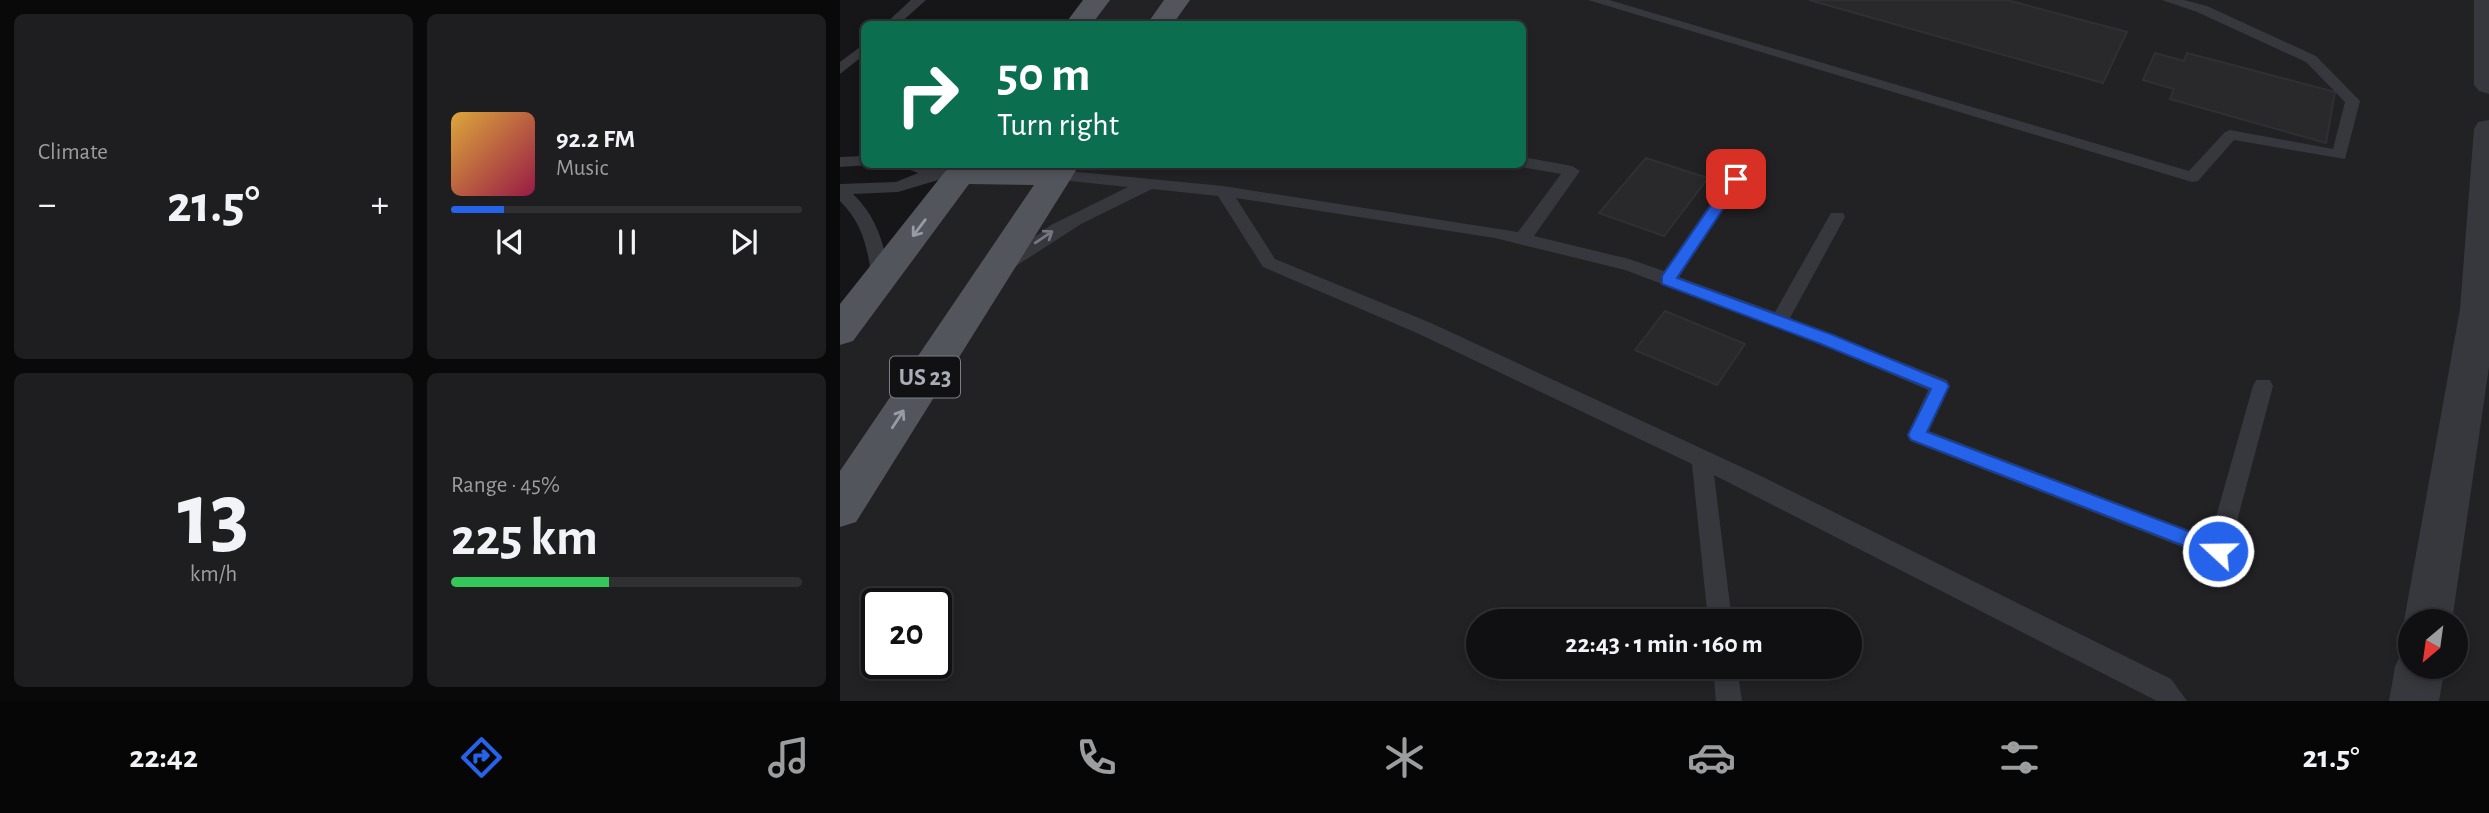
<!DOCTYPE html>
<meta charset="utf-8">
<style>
:root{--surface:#101012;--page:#1e1e20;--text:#f1f3f6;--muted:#9c9d9f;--line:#303032;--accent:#2563eb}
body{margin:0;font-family:"Alegreya Sans",sans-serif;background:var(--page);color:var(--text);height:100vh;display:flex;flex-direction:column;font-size:26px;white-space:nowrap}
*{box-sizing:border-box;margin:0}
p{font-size:23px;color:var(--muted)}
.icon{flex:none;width:38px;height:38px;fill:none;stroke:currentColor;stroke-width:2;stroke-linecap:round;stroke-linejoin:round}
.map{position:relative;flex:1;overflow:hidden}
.details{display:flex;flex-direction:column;gap:14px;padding:14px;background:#09090a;width:840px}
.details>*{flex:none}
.guide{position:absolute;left:21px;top:21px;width:665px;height:147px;border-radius:10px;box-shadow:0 4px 10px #0003,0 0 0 2px var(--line);background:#0b6e4f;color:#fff;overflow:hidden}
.needle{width:46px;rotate:209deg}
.fabs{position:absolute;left:1558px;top:609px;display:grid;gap:14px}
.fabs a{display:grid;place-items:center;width:70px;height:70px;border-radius:50%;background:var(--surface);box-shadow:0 4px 10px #0003,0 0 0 2px var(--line);font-size:35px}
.speed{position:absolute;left:21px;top:588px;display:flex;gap:14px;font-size:35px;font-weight:700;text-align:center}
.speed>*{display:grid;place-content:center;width:91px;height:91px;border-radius:50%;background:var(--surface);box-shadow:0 4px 10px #0003,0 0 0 2px var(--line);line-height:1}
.speed .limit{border:4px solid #111;border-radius:10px;background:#fff;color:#111}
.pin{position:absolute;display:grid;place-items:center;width:60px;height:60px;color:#fff;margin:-30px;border-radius:14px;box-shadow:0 4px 10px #0006}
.me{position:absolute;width:77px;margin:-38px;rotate:291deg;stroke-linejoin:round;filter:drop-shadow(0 0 5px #0008)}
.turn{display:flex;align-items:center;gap:24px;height:147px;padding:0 21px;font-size:32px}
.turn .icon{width:91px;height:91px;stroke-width:2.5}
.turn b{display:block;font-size:49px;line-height:60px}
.big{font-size:52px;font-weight:600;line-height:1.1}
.details .tile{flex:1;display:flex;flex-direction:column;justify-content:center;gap:10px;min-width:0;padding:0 24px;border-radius:10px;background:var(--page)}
.details .dial{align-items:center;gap:0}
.dial b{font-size:91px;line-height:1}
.song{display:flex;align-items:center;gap:21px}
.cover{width:84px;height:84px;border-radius:10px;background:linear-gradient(135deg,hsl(40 70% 55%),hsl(340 70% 35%))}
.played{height:7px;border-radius:4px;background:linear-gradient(90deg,var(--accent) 15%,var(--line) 15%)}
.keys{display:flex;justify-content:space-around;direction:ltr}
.heat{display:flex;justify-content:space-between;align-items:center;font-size:38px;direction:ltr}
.charge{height:10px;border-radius:5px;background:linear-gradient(90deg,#34c759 45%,var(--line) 0)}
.details .tiles{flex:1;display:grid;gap:14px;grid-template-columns:repeat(2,1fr)}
.trip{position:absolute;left:626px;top:609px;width:396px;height:70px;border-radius:35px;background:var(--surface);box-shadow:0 4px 10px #0003,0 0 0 2px var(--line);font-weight:600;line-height:70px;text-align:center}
.menu{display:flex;height:112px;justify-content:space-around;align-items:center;background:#060607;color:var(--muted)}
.menu .icon{width:49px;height:49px}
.menu .selected{color:var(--accent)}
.menu b{font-size:32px;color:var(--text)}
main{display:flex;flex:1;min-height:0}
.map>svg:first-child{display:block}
.built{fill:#222225;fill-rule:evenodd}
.building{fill:#29292c;stroke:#303034;stroke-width:2}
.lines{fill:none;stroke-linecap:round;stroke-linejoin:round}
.lane{fill:#37383d;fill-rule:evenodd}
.street{fill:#37383d;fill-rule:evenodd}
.primary{fill:#53555c;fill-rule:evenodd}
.oneway{stroke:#979ba6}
.oneway2{stroke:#757881}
.route{fill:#2563eb;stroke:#184099;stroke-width:2}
.labels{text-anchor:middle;stroke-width:7;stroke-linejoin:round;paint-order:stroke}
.shield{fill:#111113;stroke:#7b7e86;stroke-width:2}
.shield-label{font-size:24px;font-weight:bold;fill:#a8adb8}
</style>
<main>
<section class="details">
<div class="tiles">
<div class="tile"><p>Climate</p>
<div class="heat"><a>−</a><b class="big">21.5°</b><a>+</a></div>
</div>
<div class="tile">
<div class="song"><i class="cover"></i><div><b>92.2 FM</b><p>Music</p></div></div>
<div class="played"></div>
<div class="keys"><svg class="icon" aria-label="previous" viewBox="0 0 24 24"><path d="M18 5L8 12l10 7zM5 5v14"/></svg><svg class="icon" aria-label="pause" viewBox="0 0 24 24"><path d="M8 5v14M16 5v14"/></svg><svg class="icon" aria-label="next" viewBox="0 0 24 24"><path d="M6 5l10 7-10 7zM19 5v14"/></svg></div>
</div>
<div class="tile dial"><b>13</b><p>km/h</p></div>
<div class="tile"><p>Range · 45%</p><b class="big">225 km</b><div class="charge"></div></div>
</div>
</section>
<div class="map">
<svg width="1649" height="701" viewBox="0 0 1649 701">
<rect width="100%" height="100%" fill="#161618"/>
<path class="built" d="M267,0H1649V701H0V315L120,165L682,164V24H245ZM37,604H96V663H37ZM639,621H1010V667H639ZM1570,621H1615V667H1570Z"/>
<path class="building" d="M969,0H1167L1287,32L1263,83Z
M1315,53L1344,61L1347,53L1495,92L1486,143L1330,99L1334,89L1303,80Z
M806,158L868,178L824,236L759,213Z
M825,311L905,344L877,385L795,350Z"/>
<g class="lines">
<path class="lane" d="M71,0H86L59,24H45Z
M748,0H769L1349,171L1385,132L1390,130L1493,149L1505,102L1466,62L1357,12L1322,0H1344L1367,6L1476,56L1520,101L1505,159L1394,140L1358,181L1352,182Z
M24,44V55L0,74V62Z
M24,156V164L30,165L0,167V157Z
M682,157L732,166L740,171L694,236L789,259L824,271L890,175H902L904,179L839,277L935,312L991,213H1003L1005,217L950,318L1107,380L1110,386L1089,431L1370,538L1413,386L1416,380H1430L1433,386L1389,551L1386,558L1378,561L1070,441L1067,435L1088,390L980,344L785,270L655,238L396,198L435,259L591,323L923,477L1331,679L1347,701H1317L874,475L892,621H868L852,464L577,333L423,267L378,196L312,189L241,224L173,268L167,270L158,264L211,225L288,187L211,179V171L217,170L383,186L678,232L721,174L676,166L682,164Z
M55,164H84L105,170L107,174L105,178L58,192L13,194C38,218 44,245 50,278L41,284L32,278C27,247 23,224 0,201V184L56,182L78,173Z
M873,667H897L902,701H876Z"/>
<path class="street" d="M1634,0H1649V94L1639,91L1634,85Z
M1649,120V367L1612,621H1570V634L1564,621L1620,309L1634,129L1638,122Z
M1570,647V667H1605L1599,701H1549L1555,667L1562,650Z"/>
<path class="primary" d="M243,0H270L252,24H225Z
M324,0H350L333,24H307Z
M111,164H240L16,522L0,527V471L194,185L129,184L13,341L0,345V304Z"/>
</g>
<defs><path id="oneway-shaft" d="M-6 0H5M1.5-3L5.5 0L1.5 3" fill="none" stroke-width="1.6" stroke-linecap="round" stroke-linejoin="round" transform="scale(1.75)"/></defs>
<g class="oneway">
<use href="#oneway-shaft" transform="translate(79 228) rotate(127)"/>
<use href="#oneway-shaft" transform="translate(58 419) rotate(-57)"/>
</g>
<use class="oneway2" href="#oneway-shaft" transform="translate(204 237) rotate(-34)"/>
<path class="route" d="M896,174L903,179L837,278L993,335L1106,382L1109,386L1087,432L1385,545L1388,551L1385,557L1378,559L1071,440L1068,435L1091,389L981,344L822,284V276L891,176Z"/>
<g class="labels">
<rect class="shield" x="50" y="356.5" width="70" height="41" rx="5"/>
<g class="shield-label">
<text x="85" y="385">US 23</text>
</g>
</g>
</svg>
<div class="fabs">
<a><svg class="needle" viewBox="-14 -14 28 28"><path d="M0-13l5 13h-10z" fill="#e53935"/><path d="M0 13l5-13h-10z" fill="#9c9d9f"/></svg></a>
</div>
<div class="speed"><div class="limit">20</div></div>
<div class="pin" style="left:896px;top:179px;background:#d93025"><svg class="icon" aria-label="arrive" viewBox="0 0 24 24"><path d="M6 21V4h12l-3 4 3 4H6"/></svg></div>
<svg class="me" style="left:1378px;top:551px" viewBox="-20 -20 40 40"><circle r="17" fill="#2563eb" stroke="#fff" stroke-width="3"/><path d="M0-11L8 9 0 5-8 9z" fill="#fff"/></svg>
<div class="trip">22:43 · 1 min · 160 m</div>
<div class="guide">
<div class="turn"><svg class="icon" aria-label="right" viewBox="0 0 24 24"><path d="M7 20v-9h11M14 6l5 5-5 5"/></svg><div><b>50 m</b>Turn right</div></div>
</div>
</div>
</main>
<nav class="menu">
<b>22:42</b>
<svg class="icon selected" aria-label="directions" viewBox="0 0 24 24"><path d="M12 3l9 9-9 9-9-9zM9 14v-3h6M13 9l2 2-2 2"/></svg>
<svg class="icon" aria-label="music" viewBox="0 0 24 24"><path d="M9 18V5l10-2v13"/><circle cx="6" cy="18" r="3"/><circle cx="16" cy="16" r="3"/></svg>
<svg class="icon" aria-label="phone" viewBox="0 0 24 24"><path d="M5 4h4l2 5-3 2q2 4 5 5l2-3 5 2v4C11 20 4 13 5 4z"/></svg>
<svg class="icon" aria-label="climate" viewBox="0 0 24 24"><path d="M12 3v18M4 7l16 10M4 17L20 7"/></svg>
<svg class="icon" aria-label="car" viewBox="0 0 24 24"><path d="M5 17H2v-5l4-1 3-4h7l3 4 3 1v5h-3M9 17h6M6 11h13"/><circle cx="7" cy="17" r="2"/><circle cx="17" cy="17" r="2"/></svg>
<svg class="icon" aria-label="filters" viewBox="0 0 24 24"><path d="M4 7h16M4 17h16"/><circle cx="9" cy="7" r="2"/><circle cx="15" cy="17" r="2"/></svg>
<b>21.5°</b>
</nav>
